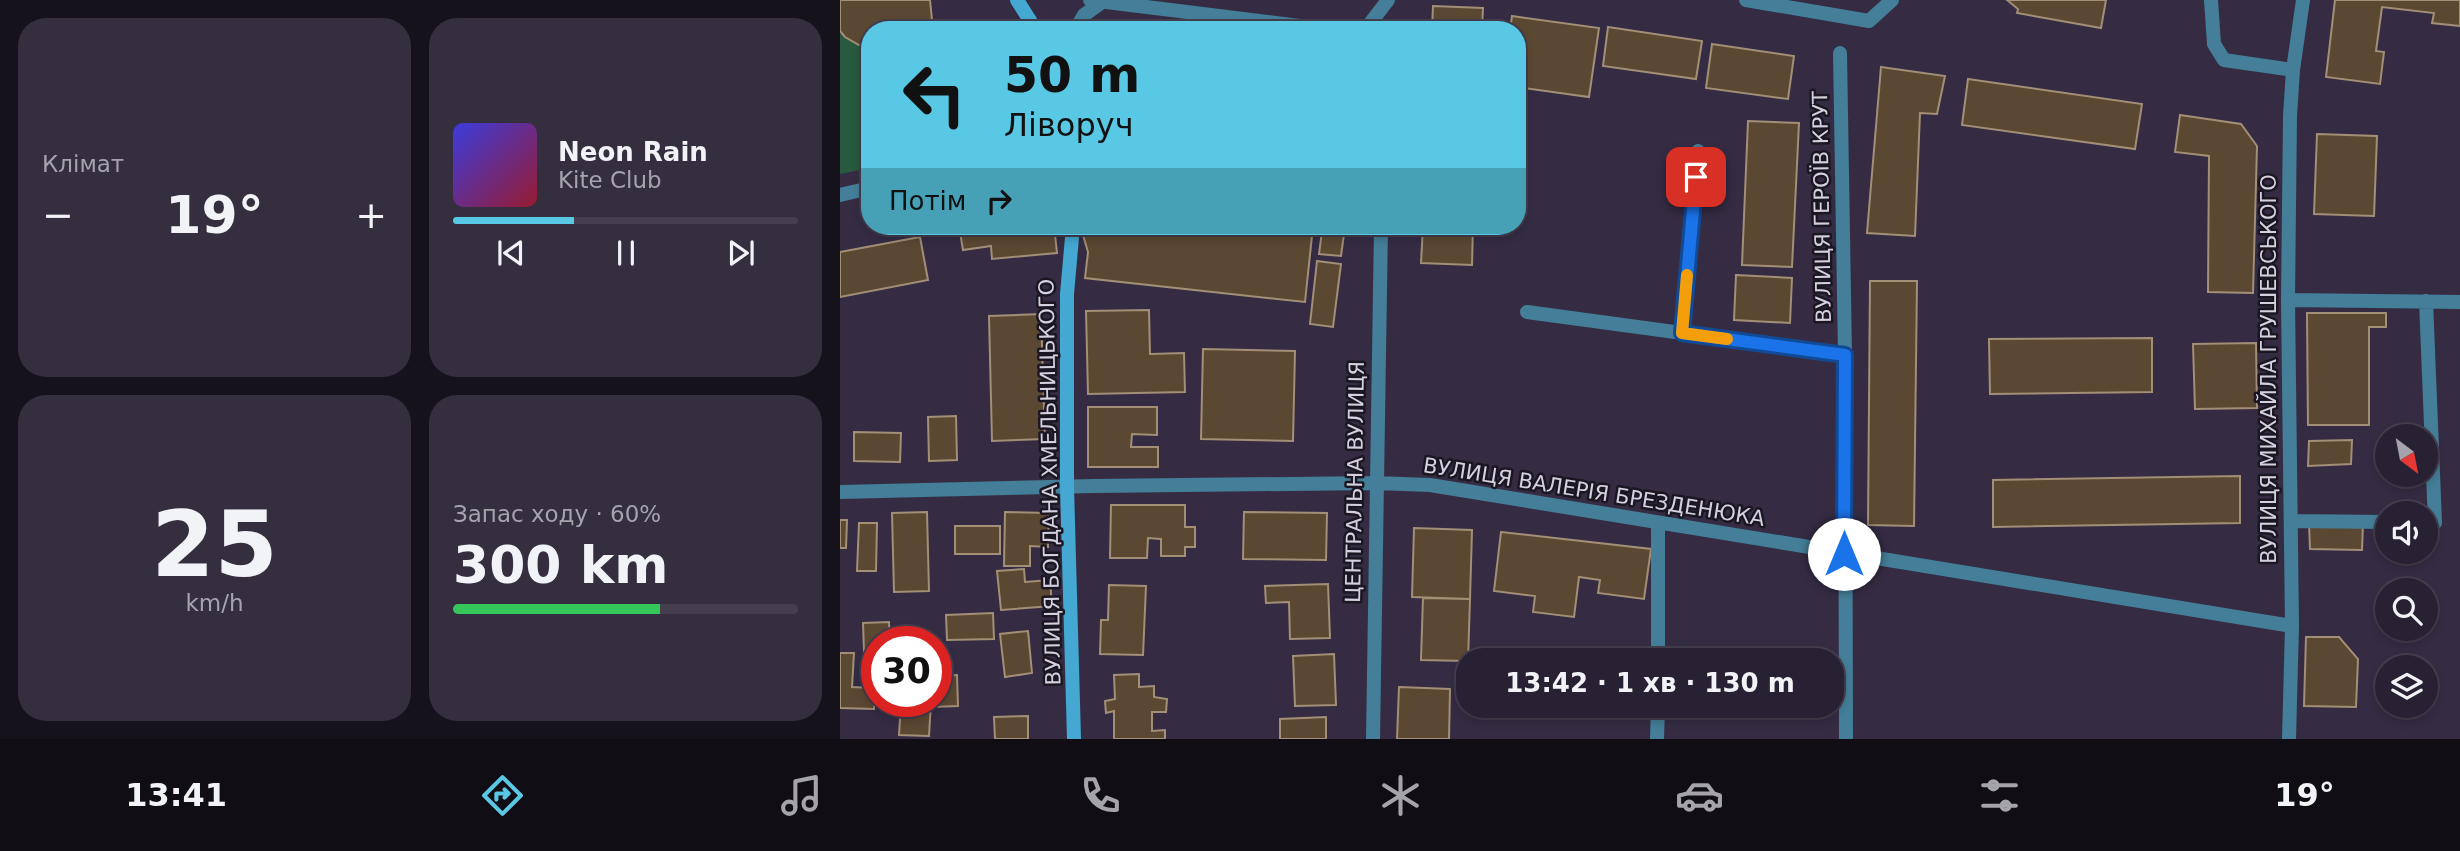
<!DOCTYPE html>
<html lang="uk">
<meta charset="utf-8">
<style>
:root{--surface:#282133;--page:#342e3f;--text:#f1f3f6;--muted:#a5a3ac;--line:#443e4e;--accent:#58c8e4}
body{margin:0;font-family:"DejaVu Sans",sans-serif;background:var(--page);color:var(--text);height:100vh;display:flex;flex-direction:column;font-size:26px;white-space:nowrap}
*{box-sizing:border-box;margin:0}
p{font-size:23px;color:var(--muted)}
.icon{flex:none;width:38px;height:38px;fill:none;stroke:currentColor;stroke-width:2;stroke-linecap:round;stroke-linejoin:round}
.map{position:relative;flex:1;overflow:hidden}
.details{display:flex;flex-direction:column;gap:18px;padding:18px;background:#16121c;width:840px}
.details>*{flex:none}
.banner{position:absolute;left:21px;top:21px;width:665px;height:214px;border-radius:28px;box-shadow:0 4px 10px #0003,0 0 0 2px var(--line);background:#58c8e4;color:#111;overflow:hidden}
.needle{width:46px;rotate:148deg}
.controls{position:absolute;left:1535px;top:424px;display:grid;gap:14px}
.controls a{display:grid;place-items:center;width:63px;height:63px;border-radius:50%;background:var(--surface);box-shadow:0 4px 10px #0003,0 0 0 2px var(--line);font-size:35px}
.speed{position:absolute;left:21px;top:626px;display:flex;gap:14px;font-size:35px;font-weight:700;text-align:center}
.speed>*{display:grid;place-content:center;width:91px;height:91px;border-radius:50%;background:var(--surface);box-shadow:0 4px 10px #0003,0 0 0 2px var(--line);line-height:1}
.speed .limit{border:10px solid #d22;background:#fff;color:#111}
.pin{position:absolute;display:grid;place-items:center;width:60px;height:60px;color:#fff;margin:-30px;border-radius:14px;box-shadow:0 4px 10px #0006}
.me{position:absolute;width:77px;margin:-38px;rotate:0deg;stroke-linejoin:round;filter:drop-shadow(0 0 5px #0008)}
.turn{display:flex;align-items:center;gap:24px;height:147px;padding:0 28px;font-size:32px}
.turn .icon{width:91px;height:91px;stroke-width:2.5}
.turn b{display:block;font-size:49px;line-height:60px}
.then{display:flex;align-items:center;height:66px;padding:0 28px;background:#0003;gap:14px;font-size:26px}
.big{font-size:52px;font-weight:600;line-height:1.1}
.details .tile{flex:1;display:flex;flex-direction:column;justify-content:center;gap:10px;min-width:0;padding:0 24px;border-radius:28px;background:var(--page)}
.details .dial{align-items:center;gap:0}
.dial b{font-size:91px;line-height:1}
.song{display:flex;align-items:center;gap:21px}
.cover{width:84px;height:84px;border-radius:10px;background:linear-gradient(135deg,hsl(240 70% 55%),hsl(350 70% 35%))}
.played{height:7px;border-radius:4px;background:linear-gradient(90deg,var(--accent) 35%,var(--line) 35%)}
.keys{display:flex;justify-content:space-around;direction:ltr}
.heat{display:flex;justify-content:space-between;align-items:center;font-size:38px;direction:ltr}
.charge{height:10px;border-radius:5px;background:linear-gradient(90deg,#34c759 60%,var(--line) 0)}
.details .tiles{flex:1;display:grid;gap:18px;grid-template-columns:repeat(2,1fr)}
.trip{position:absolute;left:616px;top:648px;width:388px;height:70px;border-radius:28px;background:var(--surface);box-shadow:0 4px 10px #0003,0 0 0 2px var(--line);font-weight:600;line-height:70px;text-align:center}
.tab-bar{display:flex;height:112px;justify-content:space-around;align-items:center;background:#100d14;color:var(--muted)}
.tab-bar .icon{width:49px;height:49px}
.tab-bar .selected{color:var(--accent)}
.tab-bar b{font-size:32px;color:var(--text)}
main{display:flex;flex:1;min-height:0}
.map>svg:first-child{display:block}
.green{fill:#275a3e}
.building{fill:#5b4832;stroke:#a38e76;stroke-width:2}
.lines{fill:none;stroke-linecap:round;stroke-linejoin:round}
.lane{stroke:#447e98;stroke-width:14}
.street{stroke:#447e98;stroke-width:14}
.secondary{stroke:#44a8d2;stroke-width:14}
.route-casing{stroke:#114b97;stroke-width:18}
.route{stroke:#1a73e8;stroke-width:12}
.slow{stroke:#f59e0b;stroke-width:12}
.labels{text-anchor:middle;stroke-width:5;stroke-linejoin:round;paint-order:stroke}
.street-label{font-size:21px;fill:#d5d0df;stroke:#1b1722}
</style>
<main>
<section class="details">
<div class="tiles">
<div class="tile"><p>Клімат</p>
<div class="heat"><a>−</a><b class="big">19°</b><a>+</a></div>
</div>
<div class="tile">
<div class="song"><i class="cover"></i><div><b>Neon Rain</b><p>Kite Club</p></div></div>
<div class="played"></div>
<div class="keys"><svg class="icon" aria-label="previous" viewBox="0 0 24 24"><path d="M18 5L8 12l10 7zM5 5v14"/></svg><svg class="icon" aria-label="pause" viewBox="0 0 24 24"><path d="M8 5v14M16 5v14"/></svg><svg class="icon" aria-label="next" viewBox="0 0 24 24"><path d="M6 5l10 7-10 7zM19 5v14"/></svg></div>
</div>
<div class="tile dial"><b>25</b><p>km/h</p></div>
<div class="tile"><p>Запас ходу · 60%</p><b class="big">300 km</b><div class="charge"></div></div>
</div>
</section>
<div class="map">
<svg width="1620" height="739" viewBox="0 0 1620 739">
<rect width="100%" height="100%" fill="#352c44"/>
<path class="green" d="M0,31L5,37L30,48V168L0,174Z"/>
<path class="building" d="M0,0H90L93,30H30V48L19,45L5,37L0,31Z
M1167,0H1266L1261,28L1177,13L1178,9Z
M1495,0H1620V26L1592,23L1594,13L1542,7L1536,51L1544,52L1540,84L1486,77Z
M593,6L643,8L642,30H592Z
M672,16L759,28L749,97L677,87V30H670Z
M768,27L862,41L856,79L763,66Z
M872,44L954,56L948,99L866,88Z
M1041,67L1105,76L1097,114L1080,113L1075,236L1027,233Z
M1128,79L1302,104L1295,149L1122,125Z
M1340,115L1401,124L1417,146L1413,293L1368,292L1369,156L1335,152Z
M908,121L959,123L952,267L902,265Z
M1477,134L1537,136L1534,216L1474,214Z
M119,226H214L217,253L152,259L151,246L123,250Z
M248,226H473L465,302L245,278L248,252L243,235Z
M583,226H633L632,265L581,263Z
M482,231L504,234L501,256L479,254Z
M80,237L88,280L0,297V252Z
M477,261L501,264L493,327L470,324Z
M896,275L952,278L950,323L894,320Z
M1030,281H1077L1074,526L1028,525Z
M309,310L310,354L344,353L345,392L248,394L246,311Z
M1467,313H1546V327H1529V425H1468Z
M201,314L205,439L152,441L149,316Z
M1312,338V392L1150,394L1149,339Z
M1416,343L1417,408L1355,409L1353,344Z
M363,349L455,351L453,441L361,439Z
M248,407H317V435L292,434L291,447H318V467H248Z
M116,416L117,460L89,461L88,417Z
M14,432L61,433L60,462L14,461Z
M1512,440L1511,464L1468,466L1469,441Z
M1400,476V523L1153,527V480Z
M271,505H345V527H355V547H345V556H321V539L308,538L307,558H270Z
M87,512L89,591L54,592L52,513Z
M165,512L209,513L208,547L190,546V566H164Z
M404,512L487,513L486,560L403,559Z
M0,520H7L6,548H0Z
M19,523H37L36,571H17Z
M1469,523H1523L1522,550L1470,549Z
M115,526H160V554H115Z
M574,528L632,530L630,599L572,597Z
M661,532L811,549L804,599L758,593L760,580L739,577L734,617L693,612L695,596L654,591Z
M184,569L185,582L210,580L212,606L161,610L157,571Z
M488,584L490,638L450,639L449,602L426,603L425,586Z
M269,585L306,586L303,655L260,654L261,620H268Z
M583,598L630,599L628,661L581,660Z
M153,613L154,639L107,640L106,615Z
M49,622L50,642H37V652H24L23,623Z
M188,631L192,673L165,677L160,634Z
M1466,637H1499L1518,659L1516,707L1464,706Z
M0,653H14L12,687L35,688L34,709L0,708Z
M494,654L496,705L455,706L453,656Z
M299,674V687L314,686V697L327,699L326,712H312V731L325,730V739H274V711L266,713L265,701L275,699L274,675Z
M117,675L118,706L92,707V702H96V676Z
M559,687L610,689L609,739H557Z
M61,702H91L89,736L59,735Z
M188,716V739H155L154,717Z
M486,717V739H440V719Z"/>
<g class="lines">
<path class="lane" d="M687,312L1005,355
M842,333L858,151"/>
<path class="street" d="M250,0L493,30
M906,0L1029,21L1052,0
M1371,0L1374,44L1384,60L1453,70
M235,30L244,15L262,2
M525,30L548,0
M1000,53L1005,355L1006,739
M0,195L30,188
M1448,300L1620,302
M0,492L254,486L536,483L590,485L1452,626
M1451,521L1547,522
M1586,522L1595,523L1586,301
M818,660V523
M533,739L541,226
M817,739L818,705
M1449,739L1452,626L1448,300L1450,116L1453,70L1463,0"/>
<path class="secondary" d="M177,0L196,30
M233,226L227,294V487L234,739"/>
</g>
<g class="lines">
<defs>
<path id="route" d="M856,177L842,333L1005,355L1004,554"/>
</defs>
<use href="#route" class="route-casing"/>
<use href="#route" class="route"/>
<path class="slow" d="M847,275L842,333L887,339"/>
</g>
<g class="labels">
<g class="street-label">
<text transform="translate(982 207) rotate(-91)" y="7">ВУЛИЦЯ ГЕРОЇВ КРУТ</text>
<text transform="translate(1429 369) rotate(-90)" y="7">ВУЛИЦЯ МИХАЙЛА ГРУШЕВСЬКОГО</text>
<text transform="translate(210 482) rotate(-91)" y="7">ВУЛИЦЯ БОГДАНА ХМЕЛЬНИЦЬКОГО</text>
<text transform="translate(515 482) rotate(-89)" y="7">ЦЕНТРАЛЬНА ВУЛИЦЯ</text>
<text transform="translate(754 492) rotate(9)" y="7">ВУЛИЦЯ ВАЛЕРІЯ БРЕЗДЕНЮКА</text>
</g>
</g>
</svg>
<div class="controls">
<a><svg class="needle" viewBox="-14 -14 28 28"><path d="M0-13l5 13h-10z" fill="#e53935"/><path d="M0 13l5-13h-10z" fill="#a5a3ac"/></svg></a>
<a><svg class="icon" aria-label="sound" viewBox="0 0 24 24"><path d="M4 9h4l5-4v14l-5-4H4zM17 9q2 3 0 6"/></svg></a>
<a><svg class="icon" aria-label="search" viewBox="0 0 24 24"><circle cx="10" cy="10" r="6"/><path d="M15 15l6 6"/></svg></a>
<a><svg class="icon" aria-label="layers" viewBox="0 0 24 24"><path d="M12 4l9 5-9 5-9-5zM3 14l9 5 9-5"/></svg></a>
</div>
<div class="speed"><div class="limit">30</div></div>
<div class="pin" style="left:856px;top:177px;background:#d93025"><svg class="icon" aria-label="arrive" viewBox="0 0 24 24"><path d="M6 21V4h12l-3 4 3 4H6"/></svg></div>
<svg class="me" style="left:1004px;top:554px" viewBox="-20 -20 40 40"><circle r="19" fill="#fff"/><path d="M0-13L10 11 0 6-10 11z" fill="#1a73e8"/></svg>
<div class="trip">13:42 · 1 хв · 130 m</div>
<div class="banner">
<div class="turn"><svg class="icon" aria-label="left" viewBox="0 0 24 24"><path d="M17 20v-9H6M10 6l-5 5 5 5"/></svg><div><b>50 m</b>Ліворуч</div></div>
<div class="then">Потім<svg class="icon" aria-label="right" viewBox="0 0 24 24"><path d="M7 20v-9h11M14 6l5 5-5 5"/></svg></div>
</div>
</div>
</main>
<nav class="tab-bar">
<b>13:41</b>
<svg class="icon selected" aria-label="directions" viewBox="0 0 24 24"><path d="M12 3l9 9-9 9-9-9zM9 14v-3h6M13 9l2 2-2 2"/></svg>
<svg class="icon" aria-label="music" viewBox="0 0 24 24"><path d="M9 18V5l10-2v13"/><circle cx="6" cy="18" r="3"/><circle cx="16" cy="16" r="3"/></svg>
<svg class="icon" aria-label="phone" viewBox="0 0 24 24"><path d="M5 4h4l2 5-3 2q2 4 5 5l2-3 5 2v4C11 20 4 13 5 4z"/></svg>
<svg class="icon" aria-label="climate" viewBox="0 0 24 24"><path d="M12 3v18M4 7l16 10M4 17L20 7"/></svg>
<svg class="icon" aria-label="car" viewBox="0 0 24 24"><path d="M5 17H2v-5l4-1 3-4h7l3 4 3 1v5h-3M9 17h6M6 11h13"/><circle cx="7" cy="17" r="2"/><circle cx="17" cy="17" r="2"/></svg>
<svg class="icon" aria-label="filters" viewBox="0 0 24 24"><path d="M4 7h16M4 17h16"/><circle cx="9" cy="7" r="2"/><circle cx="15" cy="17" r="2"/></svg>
<b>19°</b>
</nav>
